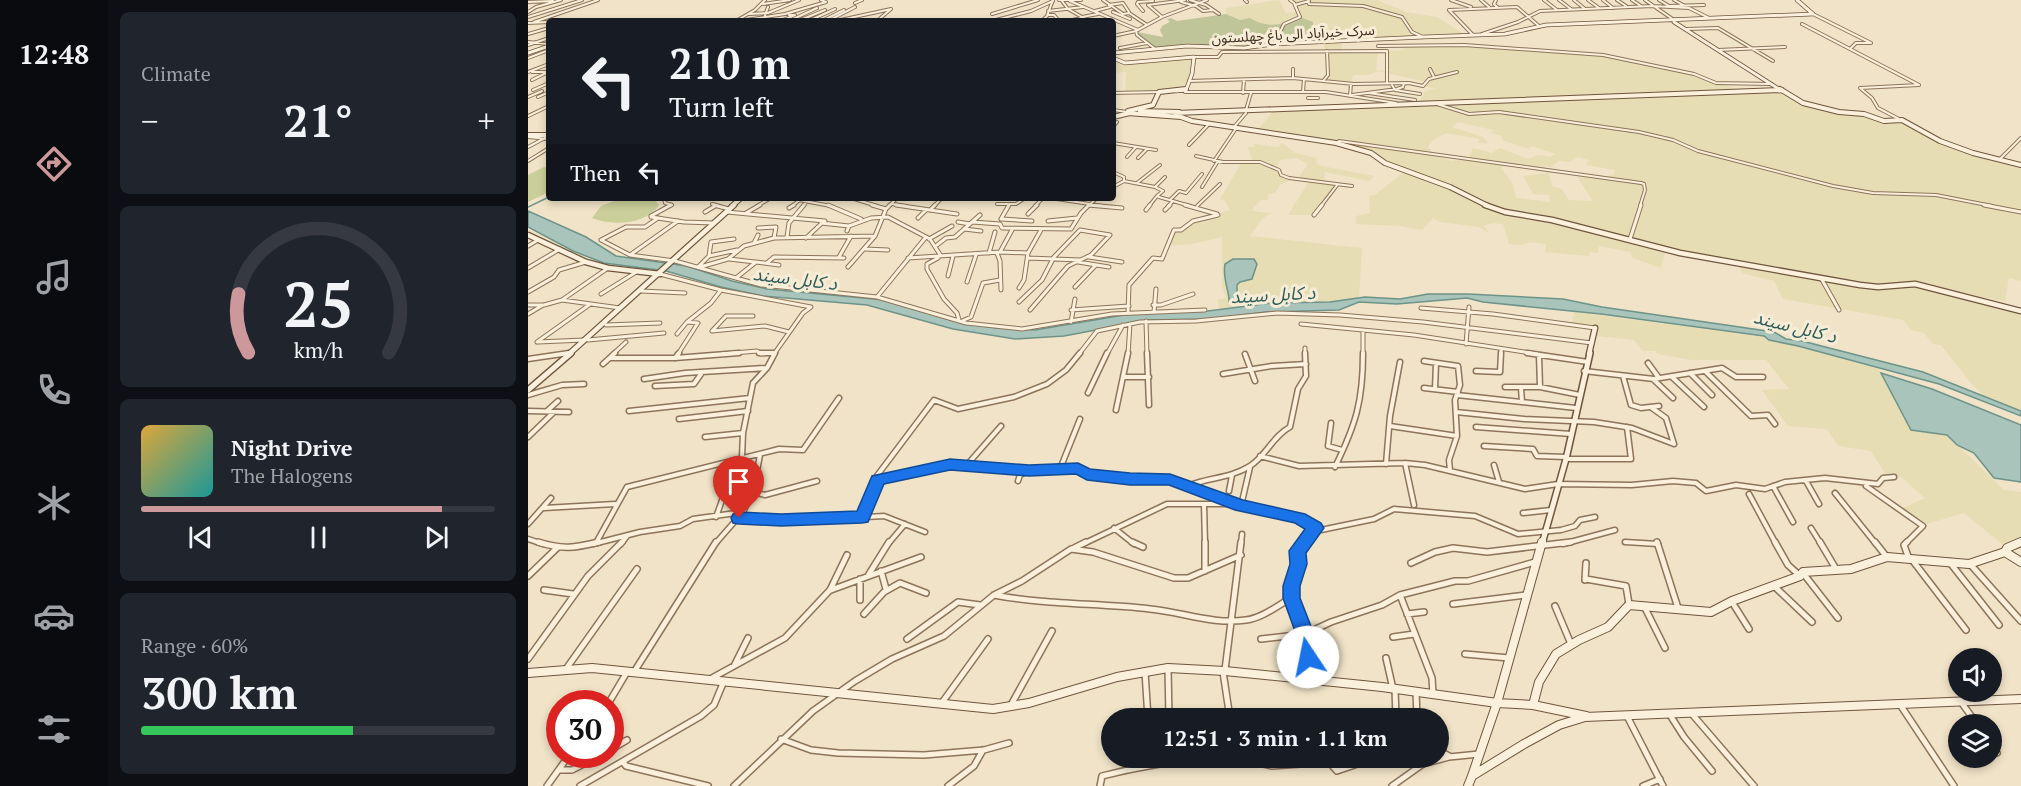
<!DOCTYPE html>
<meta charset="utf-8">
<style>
:root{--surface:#171b24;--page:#20242c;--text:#f1f3f6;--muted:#9ea1a6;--line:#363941;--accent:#cc989c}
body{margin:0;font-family:"PT Serif","Noto Sans Arabic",serif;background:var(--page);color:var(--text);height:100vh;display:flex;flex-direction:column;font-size:22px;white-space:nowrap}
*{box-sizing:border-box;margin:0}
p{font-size:20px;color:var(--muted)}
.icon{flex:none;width:33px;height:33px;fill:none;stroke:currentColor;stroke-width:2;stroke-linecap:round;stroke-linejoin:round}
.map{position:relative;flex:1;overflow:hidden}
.drawer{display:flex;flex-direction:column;gap:12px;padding:12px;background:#0d0f14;width:420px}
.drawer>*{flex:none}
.hud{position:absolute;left:18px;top:18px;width:570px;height:183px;border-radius:6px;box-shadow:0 3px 9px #0003;background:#171b24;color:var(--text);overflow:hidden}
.controls{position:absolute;left:1420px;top:648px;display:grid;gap:12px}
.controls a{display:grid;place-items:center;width:54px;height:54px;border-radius:50%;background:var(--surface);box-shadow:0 3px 9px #0003;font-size:30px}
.speed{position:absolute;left:18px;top:690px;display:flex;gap:12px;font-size:30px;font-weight:700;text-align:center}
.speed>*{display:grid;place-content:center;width:78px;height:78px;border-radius:50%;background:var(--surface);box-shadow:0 3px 9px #0003;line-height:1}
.speed .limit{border:9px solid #d22;background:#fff;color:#111}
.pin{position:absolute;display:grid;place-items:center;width:51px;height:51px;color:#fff;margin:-62px -26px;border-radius:50% 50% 50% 0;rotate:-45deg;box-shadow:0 0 6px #0007}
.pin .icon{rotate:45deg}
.me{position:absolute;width:66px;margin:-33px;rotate:349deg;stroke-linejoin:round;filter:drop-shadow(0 0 4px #0008)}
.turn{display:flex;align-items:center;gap:21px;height:126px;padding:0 24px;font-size:27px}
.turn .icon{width:78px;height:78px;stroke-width:2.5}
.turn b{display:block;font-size:42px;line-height:51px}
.then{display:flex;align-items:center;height:57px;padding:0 24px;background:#0003;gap:12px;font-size:22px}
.big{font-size:45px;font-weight:700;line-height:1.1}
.drawer .widget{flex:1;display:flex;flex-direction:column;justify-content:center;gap:9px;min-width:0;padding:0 21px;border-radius:9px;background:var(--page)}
.drawer .dial{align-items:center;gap:0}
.dial svg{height:156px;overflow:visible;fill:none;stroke:var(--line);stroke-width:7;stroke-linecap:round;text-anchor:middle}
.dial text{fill:var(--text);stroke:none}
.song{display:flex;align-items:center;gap:18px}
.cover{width:72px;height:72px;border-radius:9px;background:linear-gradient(135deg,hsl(40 70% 55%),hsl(180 70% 35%))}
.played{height:6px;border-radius:3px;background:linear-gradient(90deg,var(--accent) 85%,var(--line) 85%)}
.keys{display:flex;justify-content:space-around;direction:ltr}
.heat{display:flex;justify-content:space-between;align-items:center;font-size:33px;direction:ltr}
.charge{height:9px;border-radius:4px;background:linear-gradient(90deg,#34c759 60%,var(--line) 0)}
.trip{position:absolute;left:573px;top:708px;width:348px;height:60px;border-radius:30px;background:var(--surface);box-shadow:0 3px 9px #0003;font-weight:700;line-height:60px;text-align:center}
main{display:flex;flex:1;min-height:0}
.dock{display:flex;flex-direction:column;width:108px;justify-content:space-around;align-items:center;background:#090b0e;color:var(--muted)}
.dock .icon{width:42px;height:42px}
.dock .current{color:var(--accent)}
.dock b{font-size:27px;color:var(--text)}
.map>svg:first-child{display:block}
.farmland{fill:#e6ddb4;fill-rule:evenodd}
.green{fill:#cacf9a}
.cemetery{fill:#c0c499}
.water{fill:#a8c4bb;stroke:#6e9389;stroke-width:1.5}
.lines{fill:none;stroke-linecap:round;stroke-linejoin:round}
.stream{stroke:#6e9389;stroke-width:1.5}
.street-far3-casing{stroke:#8d745b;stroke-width:4}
.street-far2-casing{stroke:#8d745b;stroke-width:5}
.street-far1-casing{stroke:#8d745b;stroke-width:7}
.street-casing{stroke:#8d745b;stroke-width:8}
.secondary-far4-casing{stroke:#6f553e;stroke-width:4.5}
.secondary-far3-casing{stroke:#6f553e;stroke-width:6}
.secondary-far2-casing{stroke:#6f553e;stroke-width:7}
.secondary-far1-casing{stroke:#6f553e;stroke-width:8}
.secondary-casing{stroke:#6f553e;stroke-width:10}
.street-far3{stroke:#faf0db;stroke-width:2}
.street-far2{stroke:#faf0db;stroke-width:3}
.street-far1{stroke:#faf0db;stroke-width:4}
.street{stroke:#faf0db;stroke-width:5}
.secondary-far4{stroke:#faf0db;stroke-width:3}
.secondary-far3{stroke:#faf0db;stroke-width:4}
.secondary-far2{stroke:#faf0db;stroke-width:4.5}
.secondary-far1{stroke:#faf0db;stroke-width:5}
.secondary{stroke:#faf0db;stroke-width:8}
.route{fill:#1a73e8;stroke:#114b97;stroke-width:1.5}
.labels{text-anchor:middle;stroke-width:6;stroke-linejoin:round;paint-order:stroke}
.far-street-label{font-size:14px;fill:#3d2d20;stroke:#f7edd7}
.water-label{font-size:18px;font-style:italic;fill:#2e5d59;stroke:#f7edd7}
</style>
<main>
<nav class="dock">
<b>12:48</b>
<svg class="icon current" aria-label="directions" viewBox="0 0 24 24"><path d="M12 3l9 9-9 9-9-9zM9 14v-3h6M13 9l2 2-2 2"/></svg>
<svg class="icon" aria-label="music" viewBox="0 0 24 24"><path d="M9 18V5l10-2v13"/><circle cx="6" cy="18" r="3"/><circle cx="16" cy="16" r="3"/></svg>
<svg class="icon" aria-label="phone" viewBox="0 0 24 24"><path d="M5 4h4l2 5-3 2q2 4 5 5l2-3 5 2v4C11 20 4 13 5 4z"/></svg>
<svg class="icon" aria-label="climate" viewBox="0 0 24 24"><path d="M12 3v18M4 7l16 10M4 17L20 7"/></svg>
<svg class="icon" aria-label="car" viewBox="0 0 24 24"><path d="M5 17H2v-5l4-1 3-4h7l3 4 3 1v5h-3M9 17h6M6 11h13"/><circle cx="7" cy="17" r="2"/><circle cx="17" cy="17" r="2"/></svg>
<svg class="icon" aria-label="filters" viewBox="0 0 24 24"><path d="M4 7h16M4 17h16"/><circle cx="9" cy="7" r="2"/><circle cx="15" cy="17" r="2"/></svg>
</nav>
<section class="drawer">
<div class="widget"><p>Climate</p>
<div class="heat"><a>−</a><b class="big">21°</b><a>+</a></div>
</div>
<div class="widget dial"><svg viewBox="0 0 100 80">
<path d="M14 69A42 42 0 1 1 86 69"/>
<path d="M14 69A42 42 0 0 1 9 39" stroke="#cc989c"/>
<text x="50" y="56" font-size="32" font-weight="700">25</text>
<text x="50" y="72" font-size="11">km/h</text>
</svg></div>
<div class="widget">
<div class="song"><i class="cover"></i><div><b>Night Drive</b><p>The Halogens</p></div></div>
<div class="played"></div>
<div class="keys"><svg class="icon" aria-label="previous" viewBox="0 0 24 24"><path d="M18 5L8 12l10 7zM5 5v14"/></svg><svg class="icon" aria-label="pause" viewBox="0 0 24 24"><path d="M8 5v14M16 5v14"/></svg><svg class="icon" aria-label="next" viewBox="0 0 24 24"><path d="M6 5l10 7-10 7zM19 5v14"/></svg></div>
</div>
<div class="widget"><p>Range · 60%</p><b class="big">300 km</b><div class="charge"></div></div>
</section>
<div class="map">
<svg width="1493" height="786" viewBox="0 0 1493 786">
<rect width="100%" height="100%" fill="#f0e3c7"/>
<path class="farmland" d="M751,0L758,13L769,12L764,0H849L878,12L909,17L939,36L835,41L834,35L799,36L785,25L783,21L775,19L738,26L725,19L712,20L698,14V8Z
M813,41L815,51H850L848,70L859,71L867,70L858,69L859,51L876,50L875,46L927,45L1075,55L1166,74L1219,93L1259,92L1273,102L1349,119L1370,120L1407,139L1445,153L1493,165V281L1481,278L1477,301L1454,297L1456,303L1493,311V411L1459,399L1443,383L1413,345L1405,344L1396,333L1383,330L1375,320L1255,299L1246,281L1214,273L1210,261L1138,249L1133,268L1105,258L1102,252L1071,246L1070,253L1061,252V256L1017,252L1018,244L1002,242L993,245L981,244L975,224L964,223L956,226L961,233L951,227L912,222L905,218L894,230L871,226L828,224V216L842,213L841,196L847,195L877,171L847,155L808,143L729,131L746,110L890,105L897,91L909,89L896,86L898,82L850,71L841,75H825L823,84L795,80L800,75L799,51H797L795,42ZM930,122L965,130L963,133L974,136V140L1000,149L1003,146L1028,154L1022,157L1010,155L1000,159L972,148L964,153L945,148L940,159L923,161L906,154L900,147L905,140L918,133L952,139L949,142L960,144L955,137L924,127ZM1050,157L1061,160L1058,165L1087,170L1085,175L1071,179L1049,177L1065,201L1041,200L1034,189L1024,186L1021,173L995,176L1005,194L1020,195L1023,202L988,198L985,184L973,168L978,164L1023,167L1031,161L1041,162Z
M666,57L664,74L658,90L597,92L598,72L585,73V58L595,62Z
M754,143L768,153L788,158L789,164L794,166L846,176L841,181L797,172L796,182L810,183L786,215H760L780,183L769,180L780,164L768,158L752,160L748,168L751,170L752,173L765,179L752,185L747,193L740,194V200H733L725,208L724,211L743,213L734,219L722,236L834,248L831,298L802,302L743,303L692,309L689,300L698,298L694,285V237L664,244L639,246L648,230L658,228L666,221L702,210L696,200L692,199L714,162L724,161L720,147H726V144L750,147ZM705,259H727L729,264L724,279L710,283L709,298L701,300L696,266Z
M1046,312L1237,337L1241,340L1270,346L1351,369L1383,430L1419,435L1476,490L1493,492V542L1479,548L1436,513L1395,525L1375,508L1397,498L1373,477L1358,475L1343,451L1310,446L1299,429L1260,426L1234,390L1261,389L1238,360H1164L1130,354L1127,351H1115L1106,340L1069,336L1068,328L1044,324Z"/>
<path class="green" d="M16,167L21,168V192L0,202V175Z
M94,198H125L131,205C118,225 83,226 64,218L73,206Z"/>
<path class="cemetery" d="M698,14L712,20L722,18C741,29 752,25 772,17L785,22V26L795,33L801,42L759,44L756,37H732V40H725L726,47L626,48L609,34V32L635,37L632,30L634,26L642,22L639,19L643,18L649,21Z"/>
<path class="water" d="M0,211L58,237L88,256L159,266L204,281L239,289L357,300L436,323L470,328L507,330L602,314L680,311L743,303L802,302L837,297L872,299L900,294H940L1035,299L1074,307L1246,332L1258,339L1274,341L1395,372L1493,411V416L1411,384L1270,346L1241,340L1236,336L1073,314L955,302L939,298L869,304L831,302L811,310L738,312L680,319L621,320L536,336L487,339L425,329L339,305L235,296L193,287L138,271L76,263L45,251L0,227Z
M705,259H726L729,264L724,279L712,282L709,285V303L707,304L701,302C702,292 694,279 697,264Z
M1353,373L1404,389L1493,425V482L1466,478L1446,453L1429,445L1419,435L1383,430Z"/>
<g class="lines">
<path class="stream" d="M0,207L21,197"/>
<defs>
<path id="street-far3" d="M531,0H553
M575,0L595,14L601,13L619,25
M662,0L678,5L691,14
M717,0L719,2
M923,0L943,7
M953,0L961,7
M968,0L966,4L969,7
M1016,0L1029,10
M1031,0L1043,9
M1046,0L1057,9
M1060,0L1071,8
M1075,0L1085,8
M1089,0L1098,6
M1104,0L1113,6
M1117,0L1146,20
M1131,0L1141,6L1176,5
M1146,0L1155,5
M534,1L540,9L561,21
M542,1L610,30
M780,1L781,4L835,6L874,17L884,32L895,37
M0,2L25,1
M610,2L625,1
M610,2L609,4L615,11
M653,2L668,6L675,11L685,10
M327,3L334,0
M235,4L262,0
M581,5L595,3L601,12
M767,5L781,1
M520,11L555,7
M567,11L582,7
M0,12L8,7L33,0
M585,12L602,19
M221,14L240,13L271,0
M464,14L510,0
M1285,14L1343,43H1328L1322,49L1391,85L1332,88L1344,98L1350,108L1371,119
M520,15H526L531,21
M0,17L54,0
M554,17L570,14
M634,17L620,5L657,0
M283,20L307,9
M208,21L227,10L237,0
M212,21L257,14L298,2L293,0
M235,21L240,7
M253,21L267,15H261
M261,21L289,8
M270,21L297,10
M294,21L316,10
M300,21L327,7
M308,21L363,9L349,21
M334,21L350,20
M464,21L503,11L525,1
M514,21L519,16L525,0
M540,21L554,18
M6,22L70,0
M0,23L21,22
M1274,24L1322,49
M1159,29L1190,28L1245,61
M608,31L609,35L626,48
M0,34L21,28
M954,34L990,22L1012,11L1124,6L1161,8L1181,18
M945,35L921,10L989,7L1011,26
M585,36L608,31L634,17L679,0
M0,42L21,44
M745,44L744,38L750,36L756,24L772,17L766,3L762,0
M0,45L21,38
M850,46L936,45L1075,55L1166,74L1188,83L1243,84
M592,48L619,43
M1190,50L1257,47
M666,57H690L694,52L859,51V83
M0,58L21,50
M765,69V78
M902,69L906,77
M0,72L21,64
M4,72H21
M4,80L18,73
M796,80L800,75L799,51
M661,81L765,78L826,84L881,83L895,86L901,79L929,72
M864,85L867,90L892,94
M5,90L21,83
M658,90L657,92H798L868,103
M775,92L776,79
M585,93L631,92
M715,93L716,80
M841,93L887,100
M824,95L869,89L875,87L876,83
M822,96L823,84
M0,97L14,91
M10,97L21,92
M780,98H790
M909,104L941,114L971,112L1111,132L1145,140L1170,151L1305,186L1345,193L1408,195L1464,206
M585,110L599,112
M718,110L723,93
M0,116L21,106
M585,127L589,122
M706,127L718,113
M0,137L21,139
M585,143L628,150
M808,143L811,141L1113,183L1116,184L1117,190L1112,206
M661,145L681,124
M0,147L17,138
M668,156L695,162H732L751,170L753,175L761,178L824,186
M599,157L607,148
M610,158L618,150
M1471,160L1493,138
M0,161L21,148
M686,161L709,127
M585,172L596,177V181L627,187L635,191L629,196L631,197L662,206
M609,183L632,165
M585,187L596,181
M627,187L637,177
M674,187L690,161
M136,198L137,203L144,205L142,206
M260,198L303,206
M323,198L349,206
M522,198L575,206
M642,200L651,191L658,193L674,174
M184,204L191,206
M364,204L378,206
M469,204H488L497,198
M229,206L243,198
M264,206L273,199
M275,206L280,200
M361,206L369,198
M406,206L414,198
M507,206L515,198
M560,206L569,198
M621,206L629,196
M640,206L645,201
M669,206L692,184
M793,206L810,184"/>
<path id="street-far2" d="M186,205L201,209
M300,205L333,219
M344,205L358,209
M368,205L429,214
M560,205L594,208
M657,205L689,214
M1456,205L1493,212
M261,208L266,205
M402,210L407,205
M618,210L622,205
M637,210L642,205
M177,212L187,206
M199,212L297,221
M218,213L232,205
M500,214L509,205
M786,215L794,205
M123,216L143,205
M123,217L156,222L186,223
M130,218L117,227H98L73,240L102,255L147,261L233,285L349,297L438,323L494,329L584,314L677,310
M390,218L398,210
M473,219L504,221
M473,219L481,205
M520,221L549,218
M430,222L442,224
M444,222L472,224L474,228L543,229L553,213L561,205
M293,223L321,226
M230,228L248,227L246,238
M436,229L453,231
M319,231L321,226L343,218L360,217L402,239L413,256
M259,237L261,223L276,205
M278,238L294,223
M401,239L424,226
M1102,239L1113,205
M226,243L230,235
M409,245L418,238L427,237L452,215
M0,246L10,240
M337,249L360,250
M472,252L484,230
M461,253L467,232
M469,253L472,261L473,290
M102,255L150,221
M181,256L209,250
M311,257L323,236
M561,257L594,262
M380,258L472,252L500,253
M410,258L399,264V269L416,299L429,313L431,320
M500,258L552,260
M201,259L227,262
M550,262L581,267
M239,263L246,257L316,258
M170,267L181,256L183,242L206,239
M172,267L200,259L216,246L246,238L347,236
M320,267L347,236L358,209L362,205
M0,268L32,249
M132,274L193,290L283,307L275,313L246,354
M420,276L425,256
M208,278L228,262L251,265
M1293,278L1311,310
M439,282L448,255
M547,287L567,266
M491,288L496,280L500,253L513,230
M113,291L157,293
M0,292L26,277L31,270L58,262
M73,294L110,271
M349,297L398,237
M34,300L80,268
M491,302L514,280L526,257L552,230L582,235L563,255L540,266L502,310
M0,305H16L34,300L92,308
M625,305H633L665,294
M893,308L965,314L1067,328
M543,310L601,306
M626,312L628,289
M600,313L601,285L625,258L634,259L646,230H653L665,221L690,215
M0,314L15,305
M434,321L443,317L455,283L472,280
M618,321L619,354
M543,322L547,299
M773,324L886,335L1009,354
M78,325L132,323
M184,331L237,326L261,332
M184,331L198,316H225
M149,334L159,322
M60,340L136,333
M9,342L61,305
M10,342L56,340
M938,344L941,307
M777,348V354
M34,354L41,353
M85,354L98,342
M150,354L170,323L159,322L183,303L193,290
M194,354L229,351L233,354L245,353
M551,354L569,331L612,322L668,321L749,313L812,315L895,322L1064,343
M579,354L595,325
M600,354L602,324
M835,354V332
M973,354V350"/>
<path id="street-far1" d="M231,353H245
M552,353L538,370L519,384L486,397L430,409L406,400L345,481L422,465L501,471L550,469L559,474L602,479L642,480L713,506L771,518L793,530L846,519L866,509L947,516L990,534L1033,530L1047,526L1052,520L1067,517
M619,353L621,405
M999,353L1060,362
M717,354L727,381
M1011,355L1012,387
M83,358H147L211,353
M147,358L151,353
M0,359L41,353
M896,361L930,366L932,385L927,400L929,436L921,460L922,470
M1120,363L1131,378
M75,364L87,353
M948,371L972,372L973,353
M1056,371L1126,379L1194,368L1208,377H1235
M1177,371L1223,416L1240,415L1247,424
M1162,373L1184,395
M695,374L744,366L778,364
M1095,376L1103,405L1113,408L1131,406
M596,377H621
M1144,377L1176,407
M116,379L157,373L238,368
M1126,380L1145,398
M127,386L166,384L173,374
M977,387H1012L1052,395
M896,388L930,392
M993,388L994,402
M907,389L908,363
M560,393L579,353
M0,395L34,385L56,384
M929,395L1048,408
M1124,408L1138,418L1146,444
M588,410L600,353
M0,411L41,412
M19,411L30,401
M101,411L222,398
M928,412L996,419L1066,422L1104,428L1146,444
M151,419L220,411
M803,423L800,446L814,450
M862,426L929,436
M948,427L1043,434
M0,437L26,412
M177,437L215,433
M956,446L1005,449L1009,456L1038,457
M732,456L771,466L877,463L897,465L997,489L1030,484L1104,485L1145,481L1168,483L1178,491L1208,485L1237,489L1257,482L1297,478L1350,484L1355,478L1366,477
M214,457L215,433L225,383L239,368L247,353
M1038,459H1103L1099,427
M877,463L886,505
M858,464L862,416L872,362
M966,465L971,482
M438,466L473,426
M807,467C828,424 835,401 835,353
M532,469L552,419
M490,481L492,475L500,471
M1278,481L1291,504
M660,486C681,477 701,479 722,466C738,456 745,436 762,427L770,389L778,376L777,353
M1245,486L1265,522
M1338,486L1395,526L1377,544
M701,491L704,475
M225,492L237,495L289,481
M1307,493L1348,544
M1221,494L1248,544
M676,504L677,544
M713,506L722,467
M16,508L87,504
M995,513L1023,510
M188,517L201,481
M334,517L349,480
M211,518L283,520L356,516L397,532
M0,524L23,498
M586,528L606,544
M1283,528L1293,544
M0,539L15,544
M1097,542L1130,544
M68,543L99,487L251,449L275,450L311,398
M65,544L112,532L152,526L165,519L215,512
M93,544L99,536
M187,544L215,512L225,492L232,455
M360,544L377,524
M555,544L639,504H706
M713,544L714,534
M776,544L788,528
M1035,544L1087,530"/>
<path id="street" d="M10,542C35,550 46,548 71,542
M604,542L615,547
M677,542V571
M777,542L770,551V564L763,598L777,634L783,679
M1129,542L1150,608
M1247,542L1260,565L1271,575
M1292,542L1308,569
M1347,542L1358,556
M1379,542L1376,545L1381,559
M544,549L558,542
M1385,561L1438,630
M883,563L907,552L925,548L959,552L1043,542
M1423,564L1471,625
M1442,564L1493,621
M353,571L358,589
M1275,573L1310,618
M341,574L361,542
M0,576L29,548
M332,579V600
M1058,579L1098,586L1101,604
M1057,580L1058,563
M1246,586L1284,622
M16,590L45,594
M303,590L393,557
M466,595C518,605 570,603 622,609C654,612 686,625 718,620C734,618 749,606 763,598
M872,595L904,678L905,694
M1204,602L1221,629
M925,604L998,595
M1027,606L1043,644
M1116,606L1137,648
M336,614L356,592L372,583L398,593
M879,614L896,612
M865,637L886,634
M379,639L430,602L452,605
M733,639L777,634L803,622L854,605L872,595L927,581H940L1007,562
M937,654L981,658
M858,658L865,689
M0,659L60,576L94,542
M206,666L220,638
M640,668L641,718
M38,669L109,569
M697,670L713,542
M106,672L188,542
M617,672L620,718
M695,672L702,718
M184,678L257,638L302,590L319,555
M867,689L868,718
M888,692L889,718
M1433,702L1449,724
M80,704L99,672
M413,704L460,639
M483,705L524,631
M1373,706L1426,786
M1164,714L1226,786
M1142,715L1156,737L1184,771
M1099,716L1135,786
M253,739L283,750L310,753L396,755L456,750L481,743
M1464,747L1469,753
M82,750L99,740
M910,750L921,756
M711,758L744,766L801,762L809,771L847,758
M95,762L98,766L180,786
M33,770H44L75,754
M19,786L42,754
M52,786L173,716L186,705L196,681
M206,786L285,711L327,681L364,659L416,636L466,595L494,581L543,549L565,552L646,578H660L713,555
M420,786L446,766L455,750
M572,786L574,776C613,766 651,760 691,758
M864,786L895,764L921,757L951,754
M1115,786L1132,779"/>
<path id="secondary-far4" d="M1146,22L1254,91
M895,37L977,34L1018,25L1285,14L1269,0
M0,53L21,46
M585,53L659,46L716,48L745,44L896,37
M585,58L597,63L666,57L664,74L658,90L648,91
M1251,91L1254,90"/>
<path id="secondary-far3" d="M1252,89L1275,103L1311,112L1336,114L1356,121L1374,120L1412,141L1445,153L1493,165
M600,111L625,105L631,92L658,89
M612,111L651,112
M599,113L653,117L664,121L808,143L843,153L857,163L922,187L960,206
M647,113L1254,90
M585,117L602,113
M0,135H21
M204,206L213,198"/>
<path id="secondary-far2" d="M957,205L977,212L1024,220L1152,253L1332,285L1350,287L1387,284L1493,311
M0,235L58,262L80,268L132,274
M41,354L206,205
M1061,354L1067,328"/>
<path id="secondary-far1" d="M0,390L43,353
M1014,544L1038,459L1062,353
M1489,544L1493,542"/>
<path id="secondary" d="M1477,552L1493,562
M0,673L64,668L465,709L501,703L589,677L640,668L697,671L854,687L969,703L1005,705L1058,716
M1005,705L1011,682L1028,654L1051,640L1080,627L1101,605L1183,612L1204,601L1272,576L1275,572L1323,569L1359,557L1441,564L1477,552L1479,548L1493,542
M944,776L969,703L1014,542
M940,786L944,776L996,744L1031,725L1057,717L1493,699"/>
</defs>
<use href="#street-far3" class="street-far3-casing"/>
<use href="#street-far2" class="street-far2-casing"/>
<use href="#street-far1" class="street-far1-casing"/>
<use href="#street" class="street-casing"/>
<use href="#secondary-far4" class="secondary-far4-casing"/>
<use href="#secondary-far3" class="secondary-far3-casing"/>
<use href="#secondary-far2" class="secondary-far2-casing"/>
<use href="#secondary-far1" class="secondary-far1-casing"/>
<use href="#secondary" class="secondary-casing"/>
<use href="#street-far3" class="street-far3"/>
<use href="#street-far2" class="street-far2"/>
<use href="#street-far1" class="street-far1"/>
<use href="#street" class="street"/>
<use href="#secondary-far4" class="secondary-far4"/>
<use href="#secondary-far3" class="secondary-far3"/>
<use href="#secondary-far2" class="secondary-far2"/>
<use href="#secondary-far1" class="secondary-far1"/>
<use href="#secondary" class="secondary"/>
</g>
<path class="route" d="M422,459L501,465L550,463L562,469L602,473L642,474L715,500L777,514L793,523L796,528L778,553L779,564L772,586V598L786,634L789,657L787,663L780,665L773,663L768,634L755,598V586L762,564L761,551L777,529L767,523L707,510L641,485H602L559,480L548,474L501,476L422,470L356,484L340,522L334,523L253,526L211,524L205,523L203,518L205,514L211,512L253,514L329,511L344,476Z"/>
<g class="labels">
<g class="far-street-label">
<text transform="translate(765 34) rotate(-3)" y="5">سرک خیرآباد الی باغ چهلستون</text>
</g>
<g class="water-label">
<text transform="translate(267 279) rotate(7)" y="6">د کابل سيند</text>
<text transform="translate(745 295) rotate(-3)" y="6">د کابل سيند</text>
<text transform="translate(1267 327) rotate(14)" y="6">د کابل سيند</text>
</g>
</g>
</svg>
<div class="controls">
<a><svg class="icon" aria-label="sound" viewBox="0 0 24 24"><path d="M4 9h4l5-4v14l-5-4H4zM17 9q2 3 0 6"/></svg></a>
<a><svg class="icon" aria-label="layers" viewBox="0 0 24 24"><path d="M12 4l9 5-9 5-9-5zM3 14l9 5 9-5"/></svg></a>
</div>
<div class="speed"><div class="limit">30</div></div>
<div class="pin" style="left:211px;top:518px;background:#d93025"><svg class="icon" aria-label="arrive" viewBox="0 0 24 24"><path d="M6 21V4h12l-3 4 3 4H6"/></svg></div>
<svg class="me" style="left:780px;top:657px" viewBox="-20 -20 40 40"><circle r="19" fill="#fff"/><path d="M0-13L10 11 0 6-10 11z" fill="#1a73e8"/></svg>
<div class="trip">12:51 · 3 min · 1.1 km</div>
<div class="hud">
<div class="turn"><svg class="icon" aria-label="left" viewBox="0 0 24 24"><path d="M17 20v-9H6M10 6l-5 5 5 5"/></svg><div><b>210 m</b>Turn left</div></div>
<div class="then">Then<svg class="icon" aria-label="left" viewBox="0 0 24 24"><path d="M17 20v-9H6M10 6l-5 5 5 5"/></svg></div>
</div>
</div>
</main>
